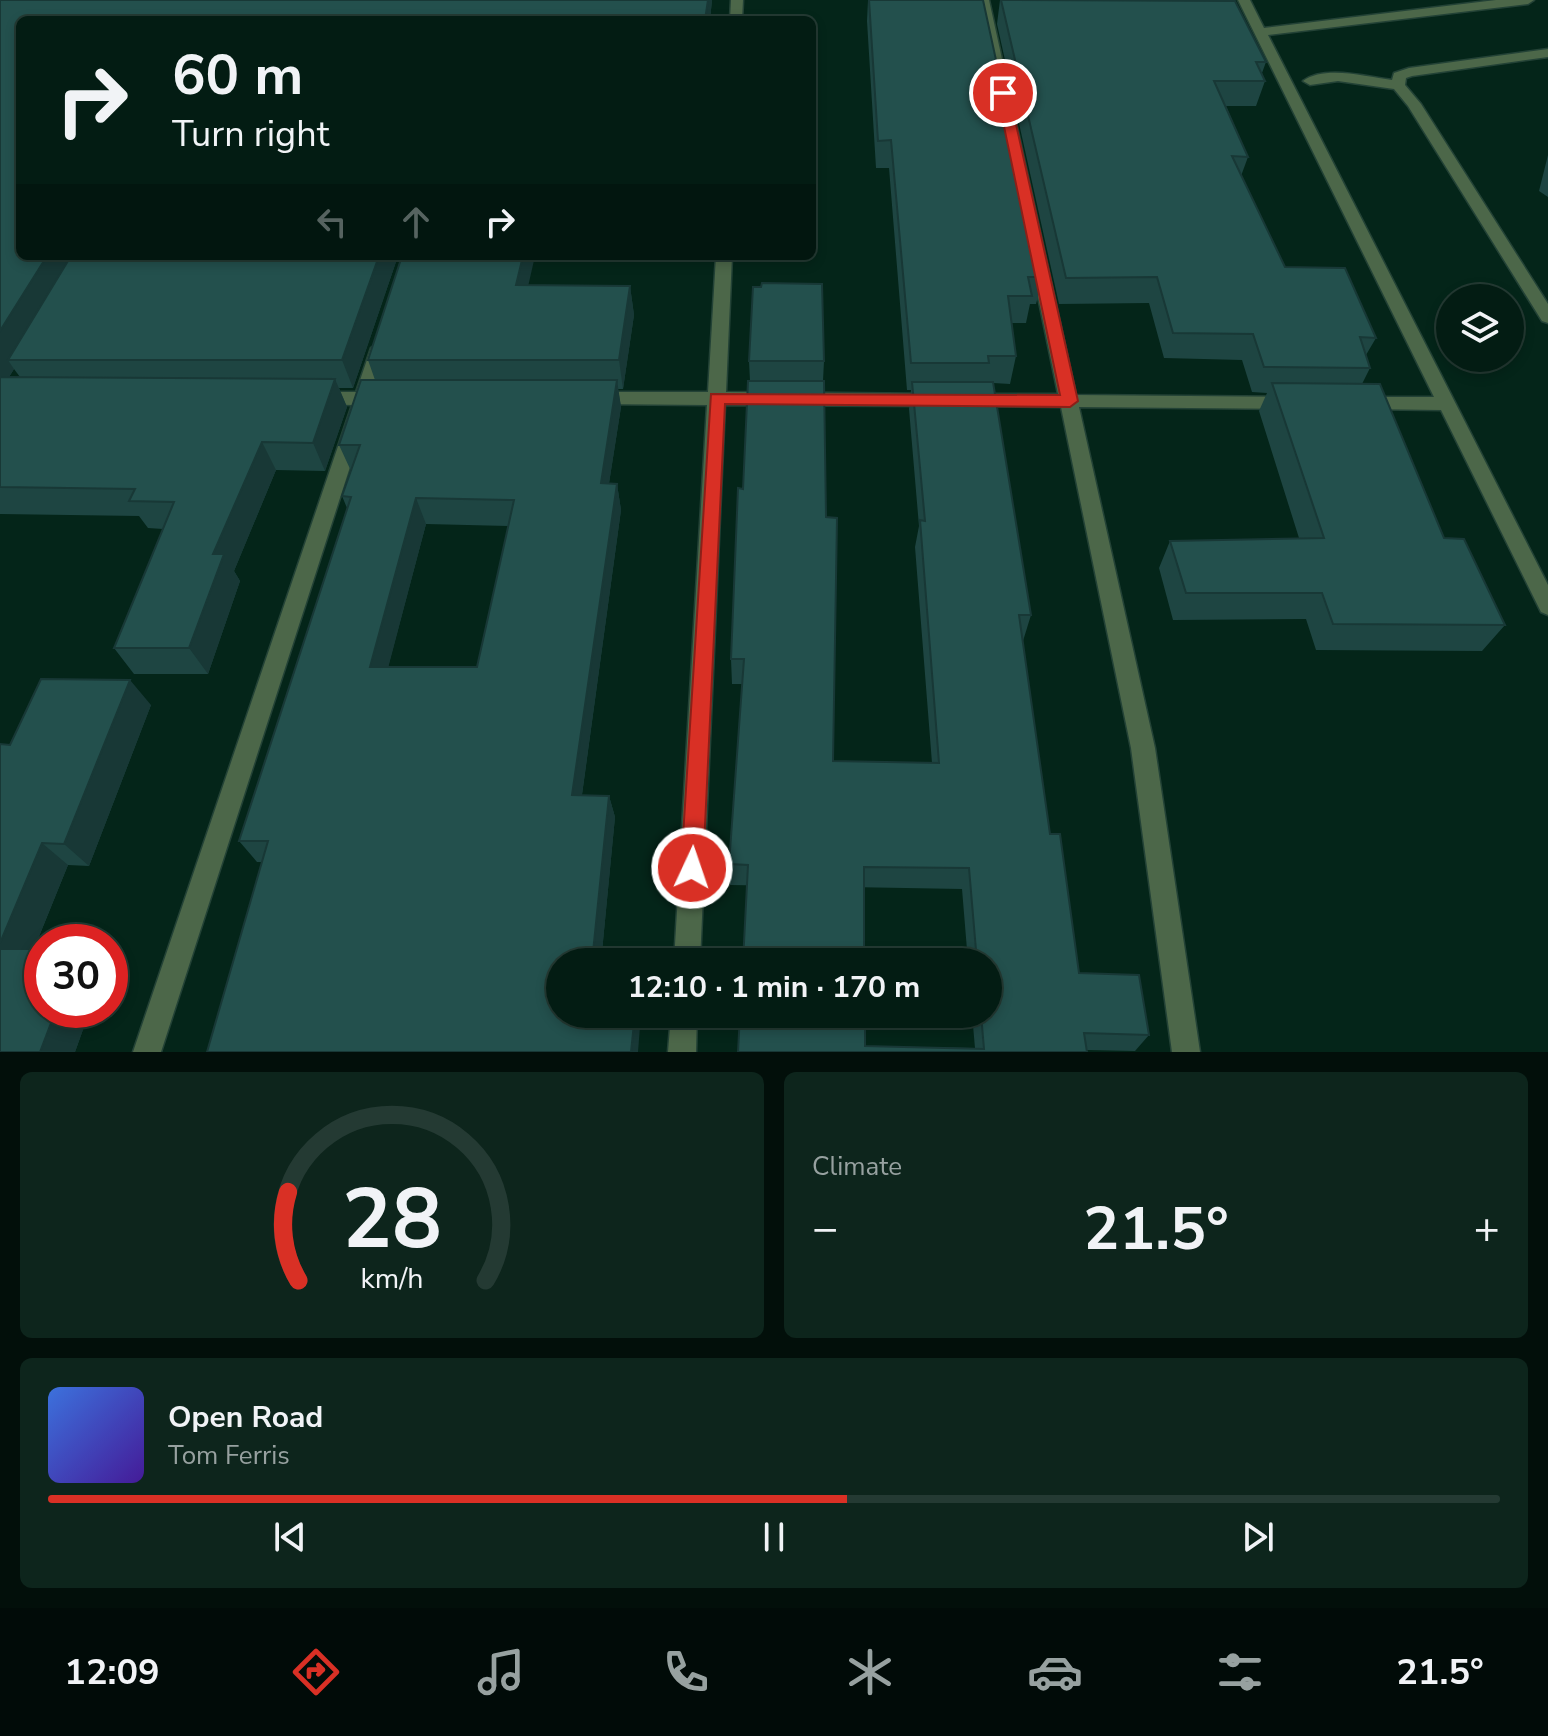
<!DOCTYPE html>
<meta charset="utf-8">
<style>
:root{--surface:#031c13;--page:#0d251c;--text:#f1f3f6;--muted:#97a1a0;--line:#243a33;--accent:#d93025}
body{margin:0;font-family:"Nunito Sans",sans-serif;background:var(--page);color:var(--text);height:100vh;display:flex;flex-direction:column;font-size:30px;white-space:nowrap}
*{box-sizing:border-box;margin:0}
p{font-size:26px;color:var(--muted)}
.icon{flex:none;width:44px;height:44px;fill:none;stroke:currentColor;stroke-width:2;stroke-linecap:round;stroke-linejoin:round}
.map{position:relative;height:1052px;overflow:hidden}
.details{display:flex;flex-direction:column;gap:20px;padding:20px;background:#020f0a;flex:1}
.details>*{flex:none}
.top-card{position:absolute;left:16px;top:16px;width:800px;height:244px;border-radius:12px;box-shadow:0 4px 12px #0003,0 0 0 2px var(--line);background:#031c13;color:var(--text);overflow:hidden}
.tools{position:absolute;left:1436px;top:284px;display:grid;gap:16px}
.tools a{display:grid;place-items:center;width:88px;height:88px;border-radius:50%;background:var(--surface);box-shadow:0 4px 12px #0003,0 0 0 2px var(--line);font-size:40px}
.speed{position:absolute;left:24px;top:924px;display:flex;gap:16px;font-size:40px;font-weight:700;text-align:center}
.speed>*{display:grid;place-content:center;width:104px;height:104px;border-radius:50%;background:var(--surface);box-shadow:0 4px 12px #0003,0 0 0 2px var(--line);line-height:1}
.speed .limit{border:12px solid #d22;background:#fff;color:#111}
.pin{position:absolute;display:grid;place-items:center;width:68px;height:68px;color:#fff;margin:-34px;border:4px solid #fff;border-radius:50%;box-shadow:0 2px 8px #0007}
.me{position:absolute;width:88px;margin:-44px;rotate:3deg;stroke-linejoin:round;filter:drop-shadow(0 0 6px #0008)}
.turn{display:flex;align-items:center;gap:28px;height:168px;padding:0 24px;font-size:36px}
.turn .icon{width:104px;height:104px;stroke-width:2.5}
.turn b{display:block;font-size:56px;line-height:68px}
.lanes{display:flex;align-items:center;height:76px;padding:0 24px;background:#0003;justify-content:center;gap:40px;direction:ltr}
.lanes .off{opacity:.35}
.big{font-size:60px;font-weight:700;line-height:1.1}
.details .card{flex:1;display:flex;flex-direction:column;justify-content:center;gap:12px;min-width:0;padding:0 28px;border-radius:12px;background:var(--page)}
.details .dial{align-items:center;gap:0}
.dial svg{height:208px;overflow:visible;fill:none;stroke:var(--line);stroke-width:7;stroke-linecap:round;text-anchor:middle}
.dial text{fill:var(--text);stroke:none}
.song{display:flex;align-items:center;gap:24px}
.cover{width:96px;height:96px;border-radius:12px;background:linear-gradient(135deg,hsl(220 70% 55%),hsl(260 70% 35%))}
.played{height:8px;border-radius:4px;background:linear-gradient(90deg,var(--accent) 55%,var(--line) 55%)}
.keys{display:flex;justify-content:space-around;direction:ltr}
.heat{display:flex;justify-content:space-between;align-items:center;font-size:44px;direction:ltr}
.details .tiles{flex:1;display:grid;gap:20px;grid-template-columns:1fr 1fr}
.card:last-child{grid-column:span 2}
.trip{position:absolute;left:546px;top:948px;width:456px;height:80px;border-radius:40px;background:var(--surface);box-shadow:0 4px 12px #0003,0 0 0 2px var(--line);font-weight:700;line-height:80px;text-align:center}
.tabs{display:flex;height:128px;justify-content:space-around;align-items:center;background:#010b08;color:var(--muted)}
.tabs .icon{width:56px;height:56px}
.tabs .current{color:var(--accent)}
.tabs b{font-size:36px;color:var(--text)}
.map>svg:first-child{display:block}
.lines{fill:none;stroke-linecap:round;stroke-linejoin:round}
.minor-casing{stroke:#234236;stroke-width:3}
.minor{fill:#4c6749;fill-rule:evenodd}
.wall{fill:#1e4542;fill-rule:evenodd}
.shaded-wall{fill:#183836}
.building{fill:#23504d;stroke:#183836;stroke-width:2;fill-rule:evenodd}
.route{fill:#d93025;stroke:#8d1f18;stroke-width:2}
</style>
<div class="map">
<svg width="1548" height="1052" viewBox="0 0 1548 1052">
<rect width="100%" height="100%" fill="#042519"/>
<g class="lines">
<defs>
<path id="minor" d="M731,0H743L742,20H730Z
M977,0H989L1076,395L1290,397L1299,403L1290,409L1079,407L1155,748L1200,1052H1172L1131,748L1061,407L970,406L961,400L970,394H1058Z
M1238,0H1250L1264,28L1496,0H1534L1528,4L1268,35L1548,585V615L1541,612L1441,410L1362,409L1353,403L1362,397H1434Z
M1548,49V57L1412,76L1406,78L1405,85L1421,104L1548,304V323L1542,321L1408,106L1394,89L1338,81L1310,85L1303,81C1325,65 1366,77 1392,80L1394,73L1409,68Z
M716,256H732L726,392L938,394L947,400L938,406L725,405L700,962H674L707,405L594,404L585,398L594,392H708Z
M380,342L389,348L374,392L388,394L391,399L388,404L370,405L161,1052H133L352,405L318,404L309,398L318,392H356L371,348Z
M671,1014H697L696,1052H668Z"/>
</defs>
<use href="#minor" class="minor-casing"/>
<use href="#minor" class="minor"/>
</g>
<path class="wall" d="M0,0H712L710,20H20V256H398L353,388H339L347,407L325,471L276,470L234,571L240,581L208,674H134L114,648L163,529L148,528L139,516L0,514ZM14,369L20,377H9Z
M868,0H983L1043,277L1036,304H1030L1026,323H1012L1016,356L1010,384L993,383L1031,615L1023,641L1050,834L1079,973L1149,1035L1135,1051L1087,1050V1052L865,1046L975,1048L972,1014H988V962H968L962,889L730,885L729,864L742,684H732L731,659L743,489L750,381L749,361H824L823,381L826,517L833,761L932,763L915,547L919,526L909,409L911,390H907L889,168H876L867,21Z
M1000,0H1164L1266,62L1262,73L1265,81L1256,106H1226L1248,157L1241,176L1285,267L1376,338L1366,355L1370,368L1362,384L1444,538L1505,625L1482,651L1316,650L1306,619L1173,620L1159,568L1170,541L1299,538L1259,411L1267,393L1252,392L1242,360L1164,358L1149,303L1059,304L997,24Z
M1548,155V197L1539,191Z
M529,285L630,286L634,315L623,389H618L621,407L609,483L617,484L621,510L582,795L609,796L615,817L601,962H560L638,1052L262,862H257L239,841L347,508L342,496L351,471L339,445L375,380L368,360ZM426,524L508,526L477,667H388Z
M151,705L89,866L68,865L34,949L90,1010L75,1052H0L10,745Z"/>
<path class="shaded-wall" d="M708,0H712L710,20H705Z
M47,256H82L8,360L14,369L2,388H0V331Z
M379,256H398L353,388L342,360Z
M523,256H535L522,313L516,285Z
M630,286L634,315L623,389L619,360Z
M335,379L347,407L325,471L313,443Z
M617,380L621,407L605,509L601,483Z
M262,442L276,470L234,571L240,581L208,674L189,648L213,554Z
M617,484L621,510L579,816L572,795Z
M416,498L426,524L382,691L370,667Z
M130,680L151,705L89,866L64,844Z
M609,796L615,817L601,962H592Z
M42,843L68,865L26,968L0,951V943Z
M56,1010H90L75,1052H40Z
M635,1014H641L638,1052H631Z"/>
<path class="building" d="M0,0H708L705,20H20V256H47L0,331Z
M869,0H983L1043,277H1028L1032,296H1008L1016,356H988L989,363H911L891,140L878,141Z
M1001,0L1235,1L1266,62H1256L1265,81H1214L1248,157L1232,156L1285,267L1345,268L1376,338L1360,337L1370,368L1264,367L1253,334L1173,333L1157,277L1066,278Z
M71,256H379L342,360H8Z
M402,256H523L516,285L630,286L619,360H368Z
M762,283L822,284L824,361H749L753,287H761Z
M0,377L335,379L313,443L262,442L213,554H224L189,648H114L174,502L129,501L135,489L0,487Z
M361,380H617L601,483L617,484L572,795L609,796L592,962H560V1014H635L631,1052H207L268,841H239L351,497L342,496L360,445H339ZM416,498L514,500L477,667H370Z
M748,381H824L826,517L837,518L833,761L939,763L920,520L925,521L912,382H993L1031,615H1019L1050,834H1060L1079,973L1139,975L1149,1035L1084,1033L1087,1052H738L740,1014H865V1046L984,1049L981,1014H988V962H977L969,868L864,867V962H743L748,865L729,864L744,659H731L738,488L743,489Z
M1272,383L1380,384L1444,538L1464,539L1505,625L1333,624L1322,593H1186L1170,541L1324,538Z
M41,679L130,680L64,844L42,843L0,943V744L10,745Z
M0,949H42V1010H56L40,1052H0Z"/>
<path class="route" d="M1003,89L1009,93L1078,401L1070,407L725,404L703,868L700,876L692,879L684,876L681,868L711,394L1060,395L997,93Z"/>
</svg>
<div class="tools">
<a><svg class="icon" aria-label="layers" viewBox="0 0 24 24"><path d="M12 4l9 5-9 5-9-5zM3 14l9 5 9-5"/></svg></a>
</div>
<div class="speed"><div class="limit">30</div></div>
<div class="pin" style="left:1003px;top:93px;background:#d93025"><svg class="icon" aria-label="arrive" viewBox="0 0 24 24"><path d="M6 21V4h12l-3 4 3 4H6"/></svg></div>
<svg class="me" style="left:692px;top:868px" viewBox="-20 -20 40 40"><circle r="17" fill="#d93025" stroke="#fff" stroke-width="3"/><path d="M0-11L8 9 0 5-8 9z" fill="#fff"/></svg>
<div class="trip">12:10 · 1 min · 170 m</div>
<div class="top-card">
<div class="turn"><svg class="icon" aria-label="right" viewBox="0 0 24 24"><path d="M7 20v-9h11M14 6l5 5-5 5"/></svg><div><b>60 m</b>Turn right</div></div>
<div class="lanes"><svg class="icon off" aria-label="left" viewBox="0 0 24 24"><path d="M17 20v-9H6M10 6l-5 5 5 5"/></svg><svg class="icon off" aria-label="ahead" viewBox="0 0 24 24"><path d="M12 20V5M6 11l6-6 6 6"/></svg><svg class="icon" aria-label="right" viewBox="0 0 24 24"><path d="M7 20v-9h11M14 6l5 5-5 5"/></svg></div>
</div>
</div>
<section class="details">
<div class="tiles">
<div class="card dial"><svg viewBox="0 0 100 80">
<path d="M14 69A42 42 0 1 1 86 69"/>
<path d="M14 69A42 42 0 0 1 10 35" stroke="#d93025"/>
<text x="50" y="56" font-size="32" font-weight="700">28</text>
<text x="50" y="72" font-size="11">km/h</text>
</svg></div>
<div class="card"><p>Climate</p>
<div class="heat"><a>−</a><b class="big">21.5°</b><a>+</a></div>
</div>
<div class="card">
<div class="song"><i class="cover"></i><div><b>Open Road</b><p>Tom Ferris</p></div></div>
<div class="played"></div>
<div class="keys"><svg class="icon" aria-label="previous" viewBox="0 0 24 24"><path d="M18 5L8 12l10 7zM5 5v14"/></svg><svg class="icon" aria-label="pause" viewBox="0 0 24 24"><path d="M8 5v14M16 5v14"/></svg><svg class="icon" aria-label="next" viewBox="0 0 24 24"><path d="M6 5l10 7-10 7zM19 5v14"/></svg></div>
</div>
</div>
</section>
<nav class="tabs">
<b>12:09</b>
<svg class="icon current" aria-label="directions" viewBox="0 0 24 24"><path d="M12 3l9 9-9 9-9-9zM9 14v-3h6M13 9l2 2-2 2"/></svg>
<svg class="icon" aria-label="music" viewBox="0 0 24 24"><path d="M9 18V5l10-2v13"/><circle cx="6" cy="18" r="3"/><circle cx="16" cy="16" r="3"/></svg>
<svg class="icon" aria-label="phone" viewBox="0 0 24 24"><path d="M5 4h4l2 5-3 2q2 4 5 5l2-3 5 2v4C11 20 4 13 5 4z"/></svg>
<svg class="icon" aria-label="climate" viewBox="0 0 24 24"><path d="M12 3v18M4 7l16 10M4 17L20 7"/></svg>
<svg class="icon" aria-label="car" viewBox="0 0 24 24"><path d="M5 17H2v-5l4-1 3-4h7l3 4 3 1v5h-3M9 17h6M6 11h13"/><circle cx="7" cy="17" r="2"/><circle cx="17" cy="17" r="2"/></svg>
<svg class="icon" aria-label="filters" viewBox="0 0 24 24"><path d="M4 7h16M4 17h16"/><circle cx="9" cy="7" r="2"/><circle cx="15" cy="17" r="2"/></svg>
<b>21.5°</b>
</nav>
